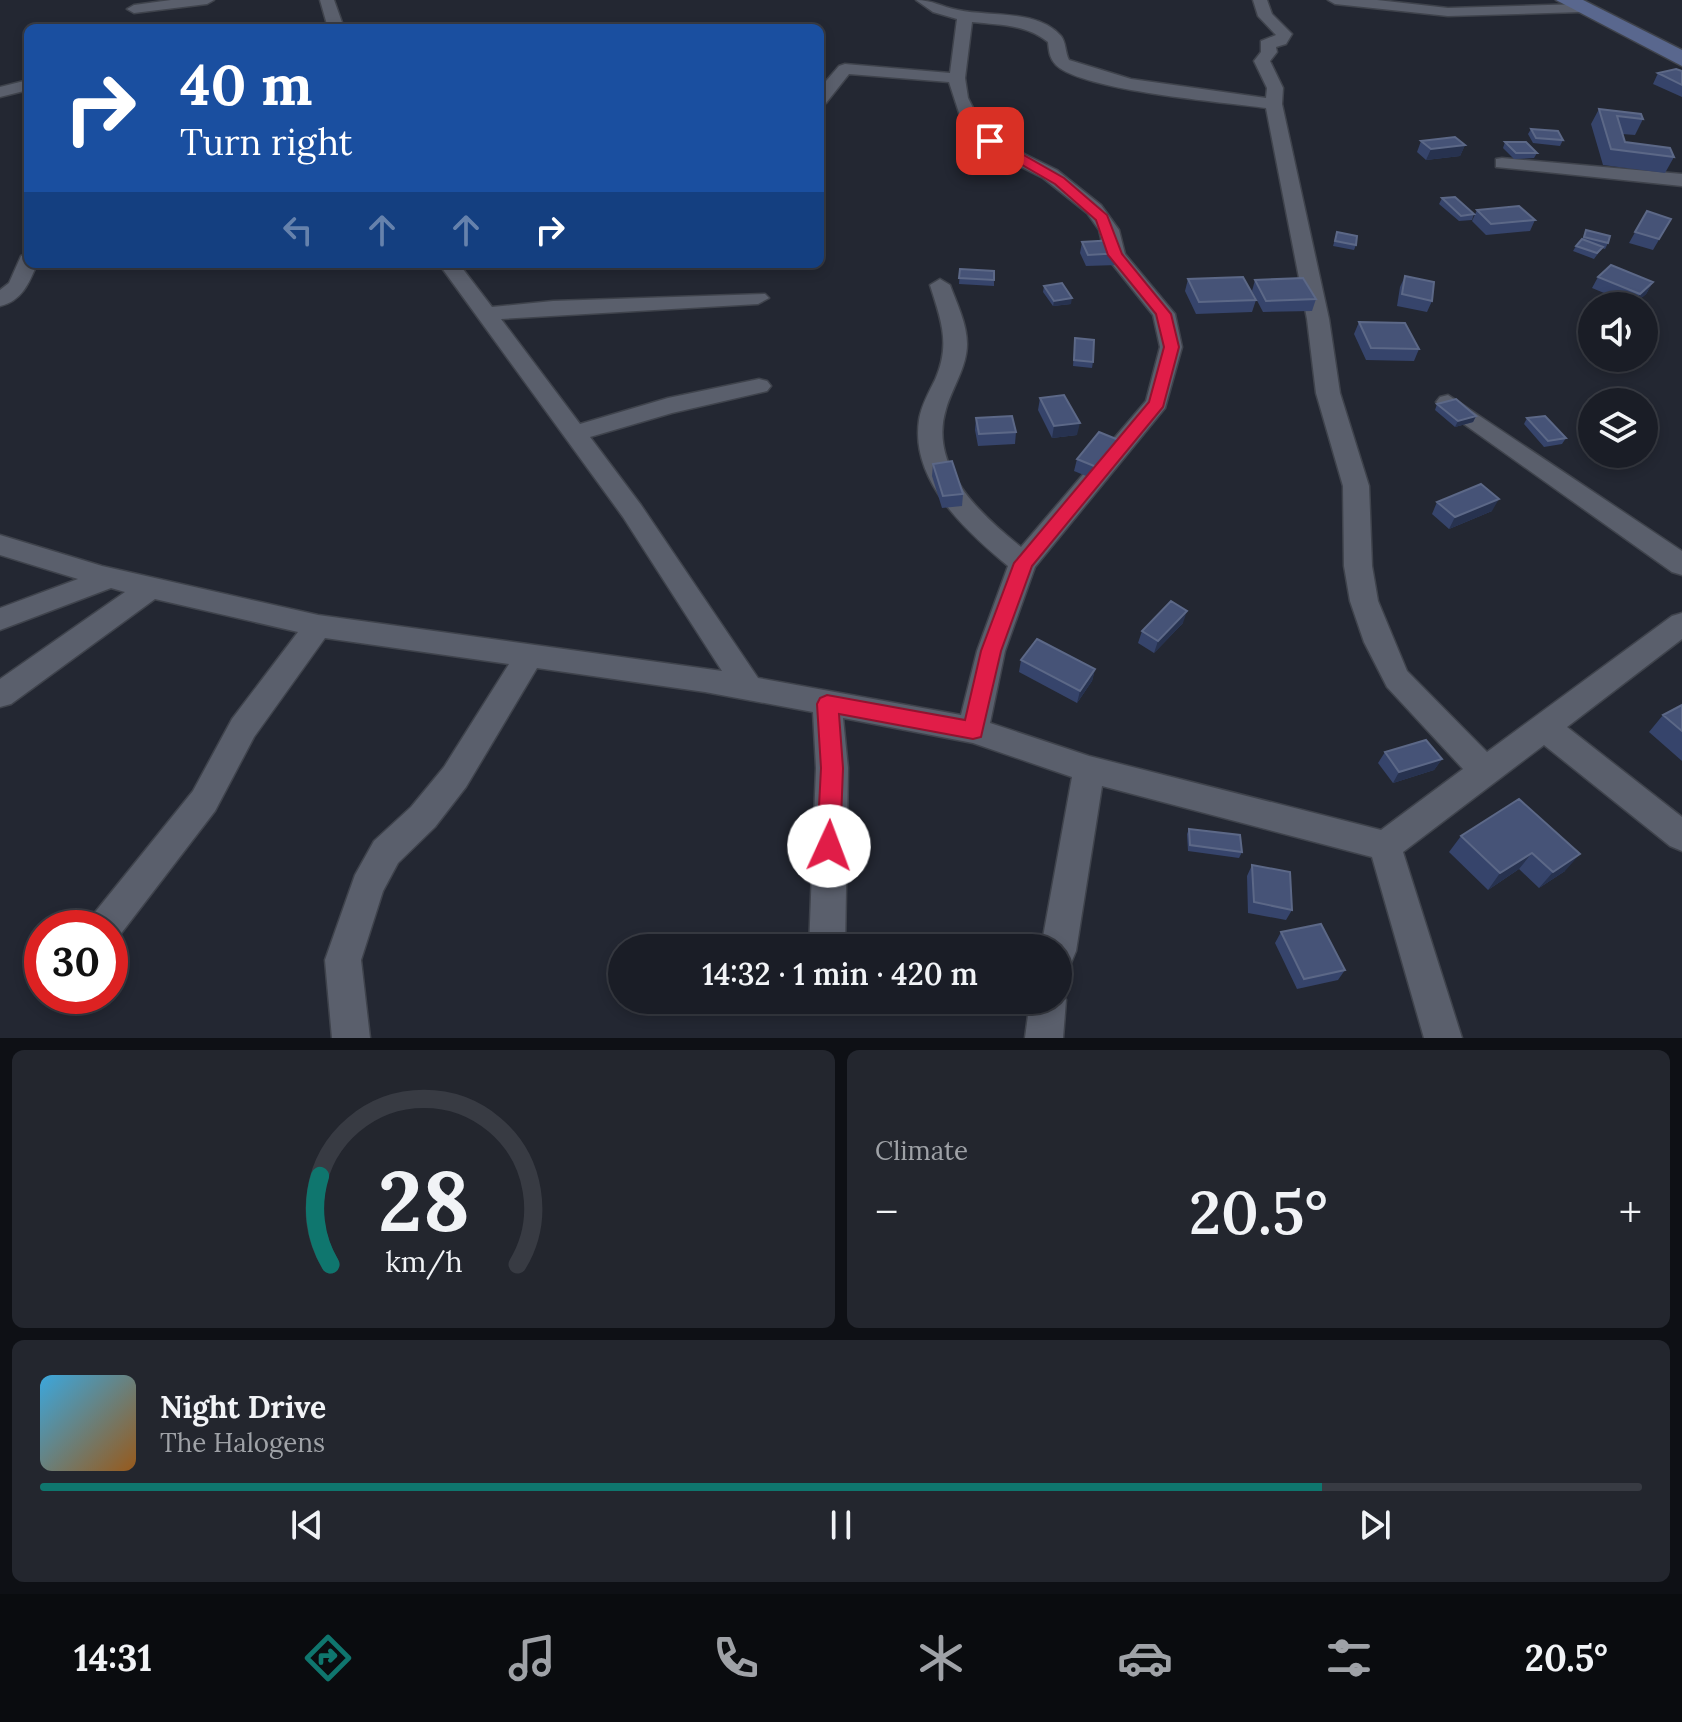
<!DOCTYPE html>
<meta charset="utf-8">
<style>
:root{--surface:#1a1d26;--page:#23262e;--text:#f1f3f6;--muted:#9fa2a7;--line:#383b43;--accent:#0f766e}
body{margin:0;font-family:Lora,serif;background:var(--page);color:var(--text);height:100vh;display:flex;flex-direction:column;font-size:30px;white-space:nowrap}
*{box-sizing:border-box;margin:0}
p{font-size:26px;color:var(--muted)}
.icon{flex:none;width:44px;height:44px;fill:none;stroke:currentColor;stroke-width:2;stroke-linecap:round;stroke-linejoin:round}
.map{position:relative;height:1038px;overflow:hidden}
.panel{display:flex;flex-direction:column;gap:12px;padding:12px;background:#0e1015;flex:1}
.panel>*{flex:none}
.top-card{position:absolute;left:24px;top:24px;width:800px;height:244px;border-radius:12px;box-shadow:0 4px 12px #0003,0 0 0 2px var(--line);background:#1a4fa0;color:#fff;overflow:hidden}
.fabs{position:absolute;left:1578px;top:292px;display:grid;gap:16px}
.fabs a{display:grid;place-items:center;width:80px;height:80px;border-radius:50%;background:var(--surface);box-shadow:0 4px 12px #0003,0 0 0 2px var(--line);font-size:40px}
.speed{position:absolute;left:24px;top:910px;display:flex;gap:16px;font-size:40px;font-weight:700;text-align:center}
.speed>*{display:grid;place-content:center;width:104px;height:104px;border-radius:50%;background:var(--surface);box-shadow:0 4px 12px #0003,0 0 0 2px var(--line);line-height:1}
.speed .limit{border:12px solid #d22;background:#fff;color:#111}
.pin{position:absolute;display:grid;place-items:center;width:68px;height:68px;color:#fff;margin:-34px;border-radius:16px;box-shadow:0 4px 12px #0006}
.me{position:absolute;width:88px;margin:-44px;rotate:2deg;stroke-linejoin:round;filter:drop-shadow(0 0 6px #0008)}
.turn{display:flex;align-items:center;gap:28px;height:168px;padding:0 24px;font-size:36px}
.turn .icon{width:104px;height:104px;stroke-width:2.5}
.turn b{display:block;font-size:56px;line-height:68px}
.lanes{display:flex;align-items:center;height:76px;padding:0 24px;background:#0003;justify-content:center;gap:40px;direction:ltr}
.lanes .off{opacity:.35}
.big{font-size:60px;font-weight:600;line-height:1.1}
.panel .tile{flex:1;display:flex;flex-direction:column;justify-content:center;gap:12px;min-width:0;padding:0 28px;border-radius:12px;background:var(--page)}
.panel .dial{align-items:center;gap:0}
.dial svg{height:208px;overflow:visible;fill:none;stroke:var(--line);stroke-width:7;stroke-linecap:round;text-anchor:middle}
.dial text{fill:var(--text);stroke:none}
.song{display:flex;align-items:center;gap:24px}
.cover{width:96px;height:96px;border-radius:12px;background:linear-gradient(135deg,hsl(200 70% 55%),hsl(30 70% 35%))}
.played{height:8px;border-radius:4px;background:linear-gradient(90deg,var(--accent) 80%,var(--line) 80%)}
.keys{display:flex;justify-content:space-around;direction:ltr}
.heat{display:flex;justify-content:space-between;align-items:center;font-size:44px;direction:ltr}
.panel .tiles{flex:1;display:grid;gap:12px;grid-template-columns:1fr 1fr}
.tile:last-child{grid-column:span 2}
.trip{position:absolute;left:608px;top:934px;width:464px;height:80px;border-radius:40px;background:var(--surface);box-shadow:0 4px 12px #0003,0 0 0 2px var(--line);font-weight:600;line-height:80px;text-align:center}
.tab-bar{display:flex;height:128px;justify-content:space-around;align-items:center;background:#0a0c0f;color:var(--muted)}
.tab-bar .icon{width:56px;height:56px}
.tab-bar .active{color:var(--accent)}
.tab-bar b{font-size:36px;color:var(--text)}
.map>svg:first-child{display:block}
.lines{fill:none;stroke-linecap:round;stroke-linejoin:round}
.street-casing{stroke:#3f434c;stroke-width:3}
.secondary-casing{stroke:#3f434c;stroke-width:3}
.street{fill:#5a5f6c;fill-rule:evenodd}
.secondary{fill:#59678e;fill-rule:evenodd}
.wall{fill:#36446b}
.shaded-wall{fill:#27324f}
.building{fill:#465377;stroke:#5c6887;stroke-width:2}
.route{fill:#e11d48;stroke:#92132f;stroke-width:2}
</style>
<div class="map">
<svg width="1682" height="1038" viewBox="0 0 1682 1038">
<rect width="100%" height="100%" fill="#232732"/>
<g class="lines">
<defs>
<path id="street" d="M171,0H214L207,4L134,13L127,9L134,5Z
M320,0H334L344,28H328Z
M916,0C932,0 942,7 958,10C989,17 1038,9 1061,36C1066,42 1065,52 1069,60L1131,79L1266,98L1267,88L1254,61L1261,52V41L1276,35L1258,16L1253,0H1267L1272,14L1292,34L1286,44L1276,47L1277,52L1270,61L1283,88L1282,104L1329,319L1340,393L1369,486L1372,566L1378,601L1407,671L1487,752L1672,616L1682,613V639L1567,727L1682,817V851L1670,846L1544,745L1403,852L1462,1038H1424L1372,857L1102,786L1076,951L1071,963L1058,968V948H1041L1072,777L973,743L843,718L848,768L845,948H809L816,768L813,712L705,692L537,668L466,787L435,827L398,863L383,891L361,960L370,1038H332L325,960L355,875L374,841L411,807L444,767L509,664L325,638L254,737L215,811L116,940L110,942V928H87L92,916L193,791L232,719L298,632L155,599L11,704L0,707V679L125,592L111,588L0,630V608L78,579L0,555V535L102,566L318,615L722,671L623,517L439,264H459L492,307L553,301L765,294L769,298L758,304L501,319L580,424L668,398L759,379L767,381L771,386L767,391L672,413L590,437L641,505L758,678L961,715L977,651L1008,566C966,531 910,481 919,420C921,406 929,392 935,380C951,344 941,320 930,285L940,279L950,285C957,304 967,324 967,344C967,367 952,388 946,409C928,467 981,515 1021,547L1146,401L1160,347L1153,315L1105,255L1099,230L1087,213L1043,178L992,152L962,122L949,82L849,74L826,103L820,104V88L839,66L845,64L950,73L957,19L933,12ZM972,22C999,25 1026,24 1048,42C1049,50 1049,58 1056,65C1083,91 1224,102 1266,108L1307,319L1316,393L1343,486L1344,566L1350,601L1364,642L1387,687L1463,769L1381,830L1089,756L990,723L1005,651L1035,567L1165,408L1182,347L1175,314L1125,254L1119,230L1101,205L1057,170L1004,144L979,120L968,98L965,78Z
M1328,0H1377L1448,8L1581,4L1588,8L1581,12L1448,16L1335,4Z
M28,80V90L0,97V87Z
M1502,158L1682,174V186L1496,167V159Z
M28,254V264H37C29,283 22,301 0,306V290L9,283L21,256Z
M1448,395L1682,551V575L1672,572L1440,407L1436,402L1440,397Z
M1058,986L1066,1000L1063,1038H1025L1030,1000H1058Z"/>
<path id="secondary" d="M1556,0H1583L1682,50V66Z"/>
</defs>
<use href="#street" class="street-casing"/>
<use href="#secondary" class="secondary-casing"/>
<use href="#street" class="street"/>
<use href="#secondary" class="secondary"/>
</g>
<path class="wall" d="M1682,71V97L1653,84L1658,73Z
M1599,109L1643,119L1635,135L1622,134L1625,142L1674,157L1665,173L1603,165L1591,124Z
M1531,129L1563,140L1560,146L1533,143L1528,134Z
M1421,141L1465,145L1460,156L1426,160L1417,152Z
M1505,142L1537,153L1534,158L1514,159L1503,148Z
M1442,198L1474,214L1472,220L1459,221L1439,204Z
M1477,210L1535,220L1530,231L1486,235L1472,221Z
M1647,211L1671,219L1653,250L1629,243Z
M1586,230L1608,243L1605,249L1602,248L1594,259L1573,251L1576,246L1582,240Z
M1337,232L1356,245L1354,250L1333,246Z
M1082,242L1121,253L1118,265L1086,266L1080,253Z
M960,269L994,271V286L959,284Z
M1405,276L1432,301L1427,312L1397,306L1400,287Z
M1598,277L1653,282L1646,294L1633,305L1592,288Z
M1188,279L1256,300L1252,312L1196,314L1185,291Z
M1255,280L1316,299L1312,311L1263,312L1252,291Z
M1044,286L1071,304L1053,306L1043,292Z
M1359,322L1419,349L1414,361L1366,360L1354,334Z
M1075,338L1093,362L1092,368L1073,366Z
M1040,398L1077,435L1052,438L1038,410Z
M1437,404L1476,416L1473,422L1455,427L1435,410Z
M976,418L1016,432L1015,444L978,446L975,430Z
M1527,418L1566,438L1562,444L1544,447L1524,424Z
M1118,453L1096,480L1074,471L1077,459Z
M933,464L963,494L962,506L942,508L932,476Z
M1437,502L1492,511L1449,529L1432,514Z
M1183,623L1154,653L1138,643L1142,631Z
M1021,660L1095,669L1092,681L1077,703L1019,672Z
M1682,705V761L1649,732L1663,715Z
M1385,752L1442,759L1434,770L1393,783L1378,763Z
M1519,799L1565,871L1539,888L1519,869L1488,890L1449,852L1461,836Z
M1189,829L1242,852L1239,858L1188,851L1187,834Z
M1252,865L1292,910L1286,920L1248,913L1247,876Z
M1281,932L1345,970L1338,980L1297,989L1275,943Z"/>
<path class="shaded-wall" d="M1465,145L1460,156L1426,160L1431,149Z
M1653,282L1646,294L1633,305L1640,294Z
M1072,298L1071,304L1053,306L1054,301Z
M1476,416L1473,422L1455,427L1458,421Z
M1080,423L1077,435L1052,438L1054,426Z
M1121,441L1118,453L1096,480L1099,468Z
M1499,499L1492,511L1449,529L1455,517Z
M1187,611L1183,623L1154,653L1158,641Z
M1095,669L1092,681L1077,703L1080,691Z
M1442,759L1434,770L1393,783L1399,772Z
M1532,853L1519,869L1488,890L1500,873Z
M1580,854L1565,871L1539,888L1553,872Z"/>
<path class="building" d="M1676,69L1682,71V85L1658,73Z
M1599,109L1641,114L1643,119L1617,116L1625,142L1670,148L1674,157L1611,149Z
M1531,129L1558,131L1563,140L1536,138Z
M1455,137L1465,145L1431,149L1421,141Z
M1505,142H1526L1537,153H1516Z
M1455,197L1474,214L1461,216L1442,198Z
M1519,206L1535,220L1491,224L1477,210Z
M1647,211L1671,219L1659,239L1635,232Z
M1586,230L1610,236L1608,243L1584,237Z
M1337,232L1357,236L1356,245L1335,241Z
M1582,239L1603,247L1597,253L1576,246Z
M1115,240L1121,253L1088,255L1082,242Z
M1611,265L1653,282L1640,294L1598,277Z
M960,269L994,271V280L959,278Z
M1405,276L1434,282L1432,301L1402,294Z
M1243,277L1256,300L1199,302L1188,279Z
M1303,278L1316,299L1266,301L1255,280Z
M1062,283L1072,298L1054,301L1044,286Z
M1359,322L1405,323L1419,349L1371,348Z
M1075,338L1094,340L1093,362L1074,360Z
M1064,395L1080,423L1054,426L1040,398Z
M1456,399L1476,416L1458,421L1437,404Z
M1012,416L1016,432L979,434L976,418Z
M1545,416L1566,438L1548,441L1527,418Z
M1099,432L1121,441L1099,468L1077,459Z
M952,461L963,494L943,496L933,464Z
M1481,484L1499,499L1455,517L1437,502Z
M1171,601L1187,611L1158,641L1142,631Z
M1037,639L1095,669L1080,691L1021,660Z
M1682,705V731L1663,715Z
M1426,740L1442,759L1399,772L1385,752Z
M1519,799L1580,854L1553,872L1532,853L1500,873L1461,836Z
M1189,829L1240,835L1242,852L1190,845Z
M1252,865L1290,872L1292,910L1254,902Z
M1321,924L1345,970L1304,979L1281,932Z"/>
<path class="route" d="M986,138H994L1064,178L1107,215L1122,254L1171,314L1179,347L1163,407L1032,566L1001,651L981,737L973,739L839,714L843,768L840,846L837,854L829,857L820,854L817,846L821,768L817,704L820,698L827,695L965,720L981,651L1014,563L1149,402L1164,347L1156,314L1108,255L1096,220L1055,184L986,144Z"/>
</svg>
<div class="fabs">
<a><svg class="icon" aria-label="sound" viewBox="0 0 24 24"><path d="M4 9h4l5-4v14l-5-4H4zM17 9q2 3 0 6"/></svg></a>
<a><svg class="icon" aria-label="layers" viewBox="0 0 24 24"><path d="M12 4l9 5-9 5-9-5zM3 14l9 5 9-5"/></svg></a>
</div>
<div class="speed"><div class="limit">30</div></div>
<div class="pin" style="left:990px;top:141px;background:#d93025"><svg class="icon" aria-label="arrive" viewBox="0 0 24 24"><path d="M6 21V4h12l-3 4 3 4H6"/></svg></div>
<svg class="me" style="left:829px;top:846px" viewBox="-20 -20 40 40"><circle r="19" fill="#fff"/><path d="M0-13L10 11 0 6-10 11z" fill="#e11d48"/></svg>
<div class="trip">14:32 · 1 min · 420 m</div>
<div class="top-card">
<div class="turn"><svg class="icon" aria-label="right" viewBox="0 0 24 24"><path d="M7 20v-9h11M14 6l5 5-5 5"/></svg><div><b>40 m</b>Turn right</div></div>
<div class="lanes"><svg class="icon off" aria-label="left" viewBox="0 0 24 24"><path d="M17 20v-9H6M10 6l-5 5 5 5"/></svg><svg class="icon off" aria-label="ahead" viewBox="0 0 24 24"><path d="M12 20V5M6 11l6-6 6 6"/></svg><svg class="icon off" aria-label="ahead" viewBox="0 0 24 24"><path d="M12 20V5M6 11l6-6 6 6"/></svg><svg class="icon" aria-label="right" viewBox="0 0 24 24"><path d="M7 20v-9h11M14 6l5 5-5 5"/></svg></div>
</div>
</div>
<section class="panel">
<div class="tiles">
<div class="tile dial"><svg viewBox="0 0 100 80">
<path d="M14 69A42 42 0 1 1 86 69"/>
<path d="M14 69A42 42 0 0 1 10 35" stroke="#0f766e"/>
<text x="50" y="56" font-size="32" font-weight="700">28</text>
<text x="50" y="72" font-size="11">km/h</text>
</svg></div>
<div class="tile"><p>Climate</p>
<div class="heat"><a>−</a><b class="big">20.5°</b><a>+</a></div>
</div>
<div class="tile">
<div class="song"><i class="cover"></i><div><b>Night Drive</b><p>The Halogens</p></div></div>
<div class="played"></div>
<div class="keys"><svg class="icon" aria-label="previous" viewBox="0 0 24 24"><path d="M18 5L8 12l10 7zM5 5v14"/></svg><svg class="icon" aria-label="pause" viewBox="0 0 24 24"><path d="M8 5v14M16 5v14"/></svg><svg class="icon" aria-label="next" viewBox="0 0 24 24"><path d="M6 5l10 7-10 7zM19 5v14"/></svg></div>
</div>
</div>
</section>
<nav class="tab-bar">
<b>14:31</b>
<svg class="icon active" aria-label="directions" viewBox="0 0 24 24"><path d="M12 3l9 9-9 9-9-9zM9 14v-3h6M13 9l2 2-2 2"/></svg>
<svg class="icon" aria-label="music" viewBox="0 0 24 24"><path d="M9 18V5l10-2v13"/><circle cx="6" cy="18" r="3"/><circle cx="16" cy="16" r="3"/></svg>
<svg class="icon" aria-label="phone" viewBox="0 0 24 24"><path d="M5 4h4l2 5-3 2q2 4 5 5l2-3 5 2v4C11 20 4 13 5 4z"/></svg>
<svg class="icon" aria-label="climate" viewBox="0 0 24 24"><path d="M12 3v18M4 7l16 10M4 17L20 7"/></svg>
<svg class="icon" aria-label="car" viewBox="0 0 24 24"><path d="M5 17H2v-5l4-1 3-4h7l3 4 3 1v5h-3M9 17h6M6 11h13"/><circle cx="7" cy="17" r="2"/><circle cx="17" cy="17" r="2"/></svg>
<svg class="icon" aria-label="filters" viewBox="0 0 24 24"><path d="M4 7h16M4 17h16"/><circle cx="9" cy="7" r="2"/><circle cx="15" cy="17" r="2"/></svg>
<b>20.5°</b>
</nav>
